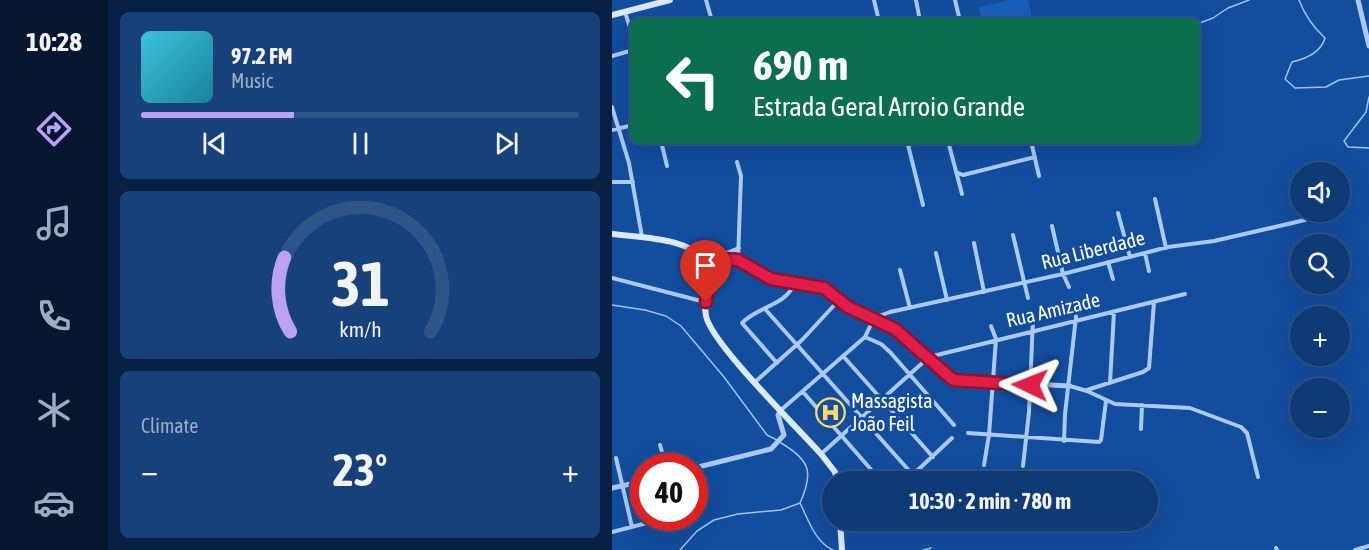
<!DOCTYPE html>
<meta charset="utf-8">
<style>
:root{--surface:#0e3a76;--page:#17417b;--text:#f1f3f6;--muted:#9badc5;--line:#2e5488;--accent:#bca0f2}
body{margin:0;font-family:"Asap Condensed",sans-serif;background:var(--page);color:var(--text);height:100vh;display:flex;flex-direction:column;font-size:22px;white-space:nowrap}
*{box-sizing:border-box;margin:0}
p{font-size:20px;color:var(--muted)}
.icon{flex:none;width:33px;height:33px;fill:none;stroke:currentColor;stroke-width:2;stroke-linecap:round;stroke-linejoin:round}
.map{position:relative;flex:1;overflow:hidden}
.details{display:flex;flex-direction:column;gap:12px;padding:12px;background:#082041;width:504px}
.details>*{flex:none}
.hud{position:absolute;left:18px;top:18px;width:570px;height:126px;border-radius:9px;box-shadow:0 6px 24px #0002,0 0 0 2px var(--line);background:#0b6e4f;color:#fff;overflow:hidden}
.buttons{position:absolute;left:678px;top:162px;display:grid;gap:12px}
.buttons a{display:grid;place-items:center;width:60px;height:60px;border-radius:50%;background:var(--surface);box-shadow:0 6px 24px #0002,0 0 0 2px var(--line);font-size:30px}
.speed{position:absolute;left:18px;top:453px;display:flex;gap:12px;font-size:30px;font-weight:700;text-align:center}
.speed>*{display:grid;place-content:center;width:78px;height:78px;border-radius:50%;background:var(--surface);box-shadow:0 6px 24px #0002,0 0 0 2px var(--line);line-height:1}
.speed .limit{border:9px solid #d22;background:#fff;color:#111}
.pin{position:absolute;display:grid;place-items:center;width:51px;height:51px;color:#fff;margin:-62px -26px;border-radius:50% 50% 50% 0;rotate:-45deg;box-shadow:0 0 6px #0007}
.pin .icon{rotate:45deg}
.me{position:absolute;width:66px;margin:-33px;rotate:272deg;stroke-linejoin:round;filter:drop-shadow(0 0 4px #0008)}
.turn{display:flex;align-items:center;gap:21px;height:126px;padding:0 24px;font-size:27px}
.turn .icon{width:78px;height:78px;stroke-width:2.5}
.turn b{display:block;font-size:42px;line-height:51px}
.big{font-size:45px;font-weight:700;line-height:1.1}
.details .widget{flex:1;display:flex;flex-direction:column;justify-content:center;gap:9px;min-width:0;padding:0 21px;border-radius:9px;background:var(--page)}
.details .dial{align-items:center;gap:0}
.dial svg{height:156px;overflow:visible;fill:none;stroke:var(--line);stroke-width:7;stroke-linecap:round;text-anchor:middle}
.dial text{fill:var(--text);stroke:none}
.song{display:flex;align-items:center;gap:18px}
.cover{width:72px;height:72px;border-radius:9px;background:linear-gradient(135deg,hsl(190 70% 55%),hsl(190 70% 35%))}
.played{height:6px;border-radius:3px;background:linear-gradient(90deg,var(--accent) 35%,var(--line) 35%)}
.keys{display:flex;justify-content:space-around;direction:ltr}
.heat{display:flex;justify-content:space-between;align-items:center;font-size:33px;direction:ltr}
.trip{position:absolute;left:210px;top:471px;width:336px;height:60px;border-radius:30px;background:var(--surface);box-shadow:0 6px 24px #0002,0 0 0 2px var(--line);font-weight:700;line-height:60px;text-align:center}
main{display:flex;flex:1;min-height:0}
.dock{display:flex;flex-direction:column;width:108px;justify-content:space-around;align-items:center;background:#06172f;color:var(--muted)}
.dock .icon{width:42px;height:42px}
.dock .active{color:var(--accent)}
.dock b{font-size:27px;color:var(--text)}
.map>svg:first-child{display:block}
.green{fill:#1b5eb9}
.lines{fill:none;stroke-linecap:round;stroke-linejoin:round}
.stream{stroke:#9cc4f7;stroke-width:1.5}
.minor{stroke:#aacaf4;stroke-width:4}
.tertiary{stroke:#aacaf4;stroke-width:5}
.secondary{stroke:#dae9fd;stroke-width:6}
.route-casing{stroke:#92132f;stroke-width:15}
.route{stroke:#e11d48;stroke-width:10}
.labels{text-anchor:middle;stroke-width:6;stroke-linejoin:round;paint-order:stroke}
.street-label{font-size:20px;fill:#fff;stroke:#134d9e}
.poi-label{font-size:20px;fill:#fff;stroke:#134d9e;text-anchor:start}
</style>
<main>
<nav class="dock">
<b>10:28</b>
<svg class="icon active" aria-label="directions" viewBox="0 0 24 24"><path d="M12 3l9 9-9 9-9-9zM9 14v-3h6M13 9l2 2-2 2"/></svg>
<svg class="icon" aria-label="music" viewBox="0 0 24 24"><path d="M9 18V5l10-2v13"/><circle cx="6" cy="18" r="3"/><circle cx="16" cy="16" r="3"/></svg>
<svg class="icon" aria-label="phone" viewBox="0 0 24 24"><path d="M5 4h4l2 5-3 2q2 4 5 5l2-3 5 2v4C11 20 4 13 5 4z"/></svg>
<svg class="icon" aria-label="climate" viewBox="0 0 24 24"><path d="M12 3v18M4 7l16 10M4 17L20 7"/></svg>
<svg class="icon" aria-label="car" viewBox="0 0 24 24"><path d="M5 17H2v-5l4-1 3-4h7l3 4 3 1v5h-3M9 17h6M6 11h13"/><circle cx="7" cy="17" r="2"/><circle cx="17" cy="17" r="2"/></svg>
</nav>
<section class="details">
<div class="widget">
<div class="song"><i class="cover"></i><div><b>97.2 FM</b><p>Music</p></div></div>
<div class="played"></div>
<div class="keys"><svg class="icon" aria-label="previous" viewBox="0 0 24 24"><path d="M18 5L8 12l10 7zM5 5v14"/></svg><svg class="icon" aria-label="pause" viewBox="0 0 24 24"><path d="M8 5v14M16 5v14"/></svg><svg class="icon" aria-label="next" viewBox="0 0 24 24"><path d="M6 5l10 7-10 7zM19 5v14"/></svg></div>
</div>
<div class="widget dial"><svg viewBox="0 0 100 80">
<path d="M14 69A42 42 0 1 1 86 69"/>
<path d="M14 69A42 42 0 0 1 11 31" stroke="#bca0f2"/>
<text x="50" y="56" font-size="32" font-weight="700">31</text>
<text x="50" y="72" font-size="11">km/h</text>
</svg></div>
<div class="widget"><p>Climate</p>
<div class="heat"><a>−</a><b class="big">23°</b><a>+</a></div>
</div>
</section>
<div class="map">
<svg width="757" height="550" viewBox="0 0 757 550">
<rect width="100%" height="100%" fill="#134d9e"/>
<path class="green" d="M398,0H416L421,21H370L367,7Z"/>
<g class="lines">
<path class="stream" d="M687,0C693,16 701,27 713,38C709,52 693,59 680,62L673,79L683,88L714,87L727,80L757,76
M585,24L601,18L616,8L637,0
M757,97L754,112L732,141L736,147L757,148
M0,305L33,310L54,316L69,326L112,377L155,435L165,440
M188,503C196,519 203,542 221,550
M68,550L85,531L102,520L126,514L169,510L188,503C202,472 198,460 169,443
M311,550L319,548"/>
<path class="minor" d="M94,0L100,21
M262,0L267,21
M304,0L308,21
M343,0L348,21
M13,12L21,37
M0,56L21,50
M0,107L17,163L30,237
M0,130L21,125
M49,141L55,166
M171,141V142
M295,141L311,205
M336,141L350,194
M419,141L427,176
M296,145L316,141
M125,162L129,176L126,260
M344,172L351,175L423,157
M0,182H21
M543,199L554,248
M506,213L518,257
M440,226L451,274L457,287
M401,235L416,298
M362,243L372,292
M324,253L335,300
M533,253L537,271
M102,258L127,248
M496,262L501,279
M288,270L298,308
M0,278L93,302
M153,309L301,475
M253,337L269,344L278,352L342,425
M231,356L321,457
M165,363L130,323C144,307 176,305 182,283
M143,382L190,340L227,300
M498,383L502,312
M458,386L475,391L503,404L578,408L629,427L635,433L646,477
M475,390L531,372L537,368L542,302
M191,392L270,482
M169,410L253,337L262,318L278,312L451,274L556,247L602,241L693,220L707,212
M529,429L530,405
M356,433L487,442L489,440L494,401
M452,441L453,414L464,317L463,305
M48,445L54,466
M209,454L317,357L573,294
M4,458L20,527
M372,465L377,435L384,339L379,326
M411,466L417,412L421,319
M293,482L340,438
M0,532L54,518
M664,548L665,550
M743,550L757,546"/>
<path class="tertiary" d="M746,0L757,46
M93,258L126,260L158,279L212,288L236,307L283,329L341,380L458,386
M82,468L159,449L172,435L166,415L169,410
M0,488L32,481"/>
<path class="secondary" d="M0,15L58,0
M0,234C31,238 78,237 98,265C96,281 91,300 94,316C99,343 187,429 209,454L223,472L225,482
M228,520L230,550"/>
</g>
<g class="lines">
<defs>
<path id="route" d="M94,302L98,265L93,258L126,260L159,279L212,288L236,307L283,329L341,380L418,385"/>
</defs>
<use href="#route" class="route-casing"/>
<use href="#route" class="route"/>
</g>
<defs>
<symbol id="hospital-ring" viewBox="-11 -11 22 22"><circle r="9.5" fill="#134d9e" stroke="#ffd86d" stroke-width="1.5"/><path d="M-5-5h3v3.5h4V-5h3V5h-3V1.5h-4V5h-3Z" fill="#ffd86d"/></symbol>
</defs>
<g fill-rule="evenodd">
<use href="#hospital-ring" x="202" y="396" width="33" height="33"/>
</g>
<g class="labels">
<g class="street-label">
<text transform="translate(481 250) rotate(-14)" y="7">Rua Liberdade</text>
<text transform="translate(441 310) rotate(-13)" y="7">Rua Amizade</text>
</g>
<g class="poi-label">
<text x="239" y="408">Massagista<tspan x="239" dy="23">João Feil</tspan></text>
</g>
</g>
</svg>
<div class="buttons">
<a><svg class="icon" aria-label="sound" viewBox="0 0 24 24"><path d="M4 9h4l5-4v14l-5-4H4zM17 9q2 3 0 6"/></svg></a>
<a><svg class="icon" aria-label="search" viewBox="0 0 24 24"><circle cx="10" cy="10" r="6"/><path d="M15 15l6 6"/></svg></a>
<a>+</a>
<a>−</a>
</div>
<div class="speed"><div class="limit">40</div></div>
<div class="pin" style="left:94px;top:302px;background:#d93025"><svg class="icon" aria-label="arrive" viewBox="0 0 24 24"><path d="M6 21V4h12l-3 4 3 4H6"/></svg></div>
<svg class="me" style="left:418px;top:385px" viewBox="-20 -20 40 40"><path d="M0-17L14 15 0 8-14 15z" fill="#e11d48" stroke="#fff" stroke-width="4"/></svg>
<div class="trip">10:30 · 2 min · 780 m</div>
<div class="hud">
<div class="turn"><svg class="icon" aria-label="left" viewBox="0 0 24 24"><path d="M17 20v-9H6M10 6l-5 5 5 5"/></svg><div><b>690 m</b>Estrada Geral Arroio Grande</div></div>
</div>
</div>
</main>
